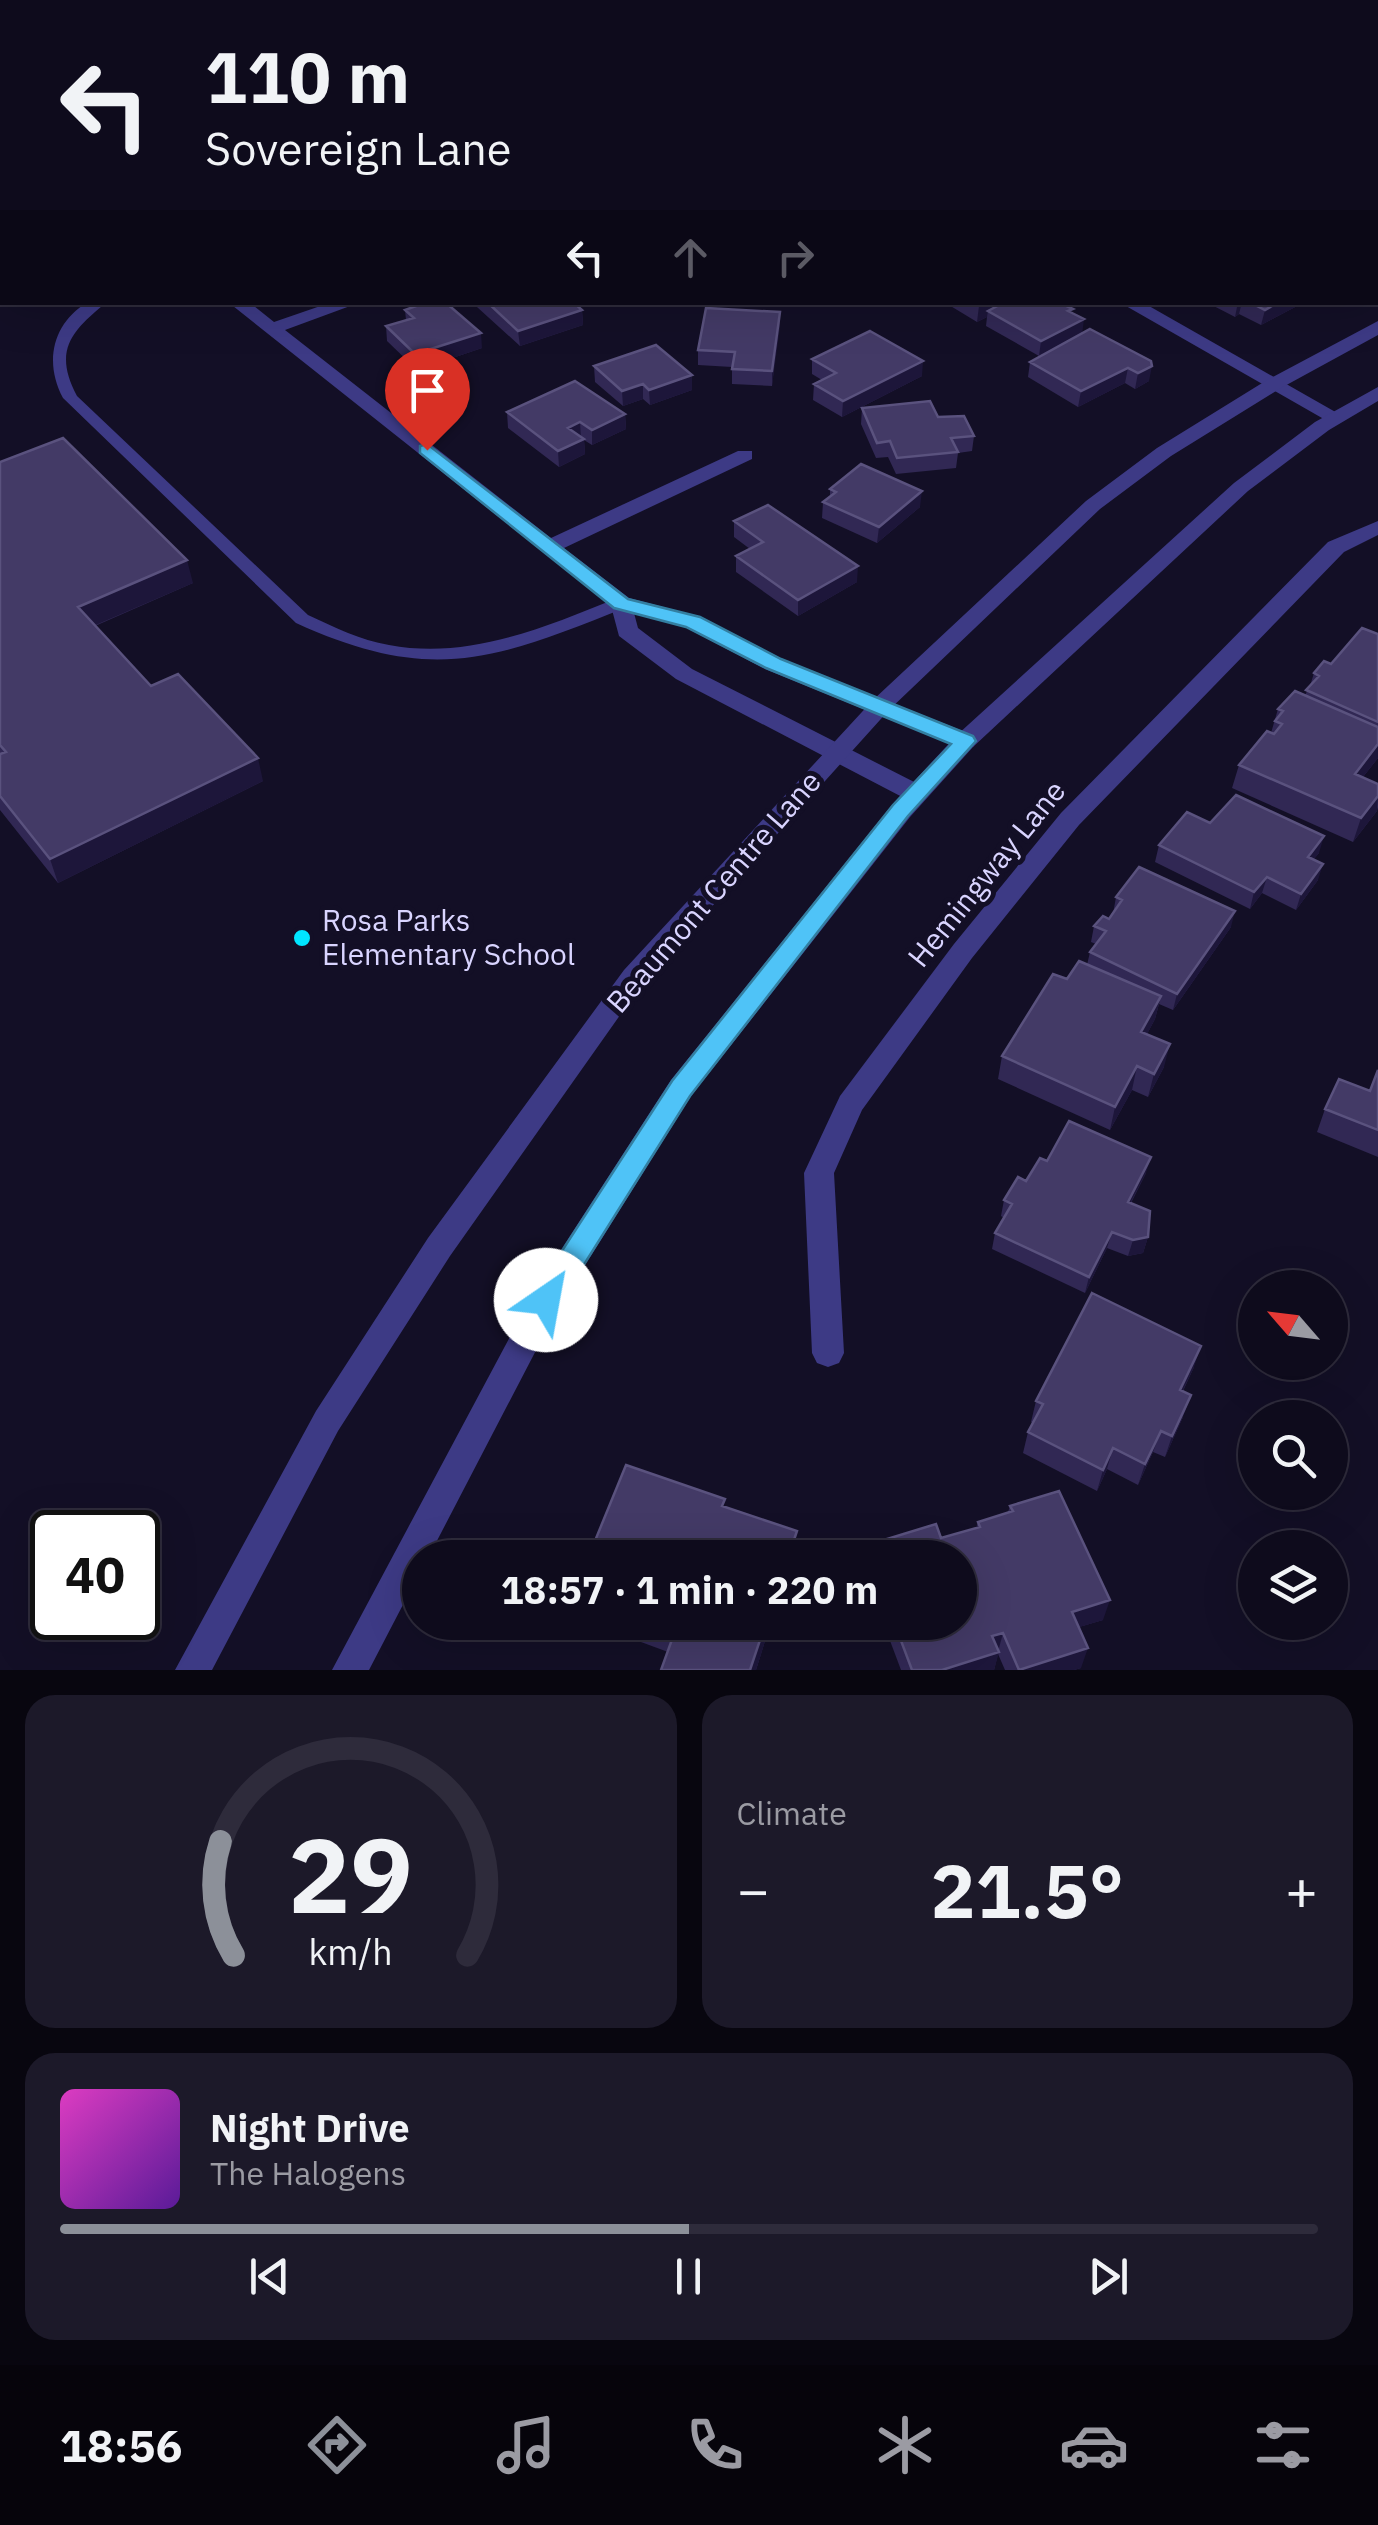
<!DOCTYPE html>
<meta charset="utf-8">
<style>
:root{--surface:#0e0b1c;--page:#1c1929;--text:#f1f3f6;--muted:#9b9ba3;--line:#2e2b3b;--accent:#8c9099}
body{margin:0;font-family:"IBM Plex Sans",sans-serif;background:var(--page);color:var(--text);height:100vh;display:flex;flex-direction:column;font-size:38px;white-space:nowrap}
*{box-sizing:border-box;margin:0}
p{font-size:32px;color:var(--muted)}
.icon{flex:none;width:55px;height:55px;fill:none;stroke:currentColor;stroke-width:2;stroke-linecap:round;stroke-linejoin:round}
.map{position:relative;height:1670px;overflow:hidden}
.panel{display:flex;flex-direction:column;gap:25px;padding:25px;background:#08060f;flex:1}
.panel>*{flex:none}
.hud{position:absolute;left:0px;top:0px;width:1380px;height:305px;box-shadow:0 10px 40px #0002,0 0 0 2px var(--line);background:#0e0b1c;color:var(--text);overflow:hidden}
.needle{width:65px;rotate:298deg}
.buttons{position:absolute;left:1238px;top:1270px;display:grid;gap:20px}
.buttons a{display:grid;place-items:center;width:110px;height:110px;border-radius:50%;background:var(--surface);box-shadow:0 10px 40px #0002,0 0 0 2px var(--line);font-size:50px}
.speed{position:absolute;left:30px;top:1510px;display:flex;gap:20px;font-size:50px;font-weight:700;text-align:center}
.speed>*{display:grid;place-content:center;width:130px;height:130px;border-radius:50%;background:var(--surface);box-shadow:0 10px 40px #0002,0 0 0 2px var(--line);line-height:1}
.speed .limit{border:5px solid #111;border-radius:15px;background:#fff;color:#111}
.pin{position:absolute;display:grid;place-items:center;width:85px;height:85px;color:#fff;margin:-102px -42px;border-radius:50% 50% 50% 0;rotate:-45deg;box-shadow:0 0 10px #0007}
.pin .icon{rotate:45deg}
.me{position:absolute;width:110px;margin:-55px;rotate:33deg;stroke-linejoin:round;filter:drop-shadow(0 0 8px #0008)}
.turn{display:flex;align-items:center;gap:35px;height:210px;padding:0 40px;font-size:45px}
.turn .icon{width:130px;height:130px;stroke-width:2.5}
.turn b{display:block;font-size:70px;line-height:85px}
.lanes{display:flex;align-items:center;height:95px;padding:0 40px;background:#0003;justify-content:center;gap:50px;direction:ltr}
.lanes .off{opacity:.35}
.big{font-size:75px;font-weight:700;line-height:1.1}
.panel .tile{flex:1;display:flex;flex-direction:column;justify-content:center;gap:15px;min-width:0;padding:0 35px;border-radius:30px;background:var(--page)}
.panel .dial{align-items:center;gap:0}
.dial svg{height:260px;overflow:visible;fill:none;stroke:var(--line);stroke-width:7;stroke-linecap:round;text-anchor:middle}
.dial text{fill:var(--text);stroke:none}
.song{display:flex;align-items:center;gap:30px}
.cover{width:120px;height:120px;border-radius:15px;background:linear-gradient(135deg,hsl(310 70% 55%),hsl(270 70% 35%))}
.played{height:10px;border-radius:5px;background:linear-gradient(90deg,var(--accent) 50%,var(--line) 50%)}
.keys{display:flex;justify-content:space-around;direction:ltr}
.heat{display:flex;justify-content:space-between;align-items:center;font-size:55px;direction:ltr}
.panel .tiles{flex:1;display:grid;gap:25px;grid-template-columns:1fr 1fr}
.tile:last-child{grid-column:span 2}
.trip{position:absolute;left:402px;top:1540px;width:575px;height:100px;border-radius:50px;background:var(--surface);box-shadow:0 10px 40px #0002,0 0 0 2px var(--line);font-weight:700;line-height:100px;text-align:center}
.tab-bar{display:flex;height:160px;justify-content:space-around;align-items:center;background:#06040b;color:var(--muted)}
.tab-bar .icon{width:70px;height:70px}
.tab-bar .active{color:var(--accent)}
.tab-bar b{font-size:45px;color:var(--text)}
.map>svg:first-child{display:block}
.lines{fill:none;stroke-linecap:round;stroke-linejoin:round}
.path{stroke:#2fb8b0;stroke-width:4;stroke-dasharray:4 5;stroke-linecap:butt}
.service{fill:#3d3a85;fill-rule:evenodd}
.minor{fill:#3d3a85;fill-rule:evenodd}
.tertiary{fill:#3d3a85;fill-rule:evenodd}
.wall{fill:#312854}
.shaded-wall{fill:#1d163a}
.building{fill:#433a66;stroke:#5a527e;stroke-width:2.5}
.route{fill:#4fc3f7;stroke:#337fa1;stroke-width:2.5}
.poi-dot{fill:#00e5ff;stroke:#130f26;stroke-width:4}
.labels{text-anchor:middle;stroke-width:10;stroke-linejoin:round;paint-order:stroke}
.street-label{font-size:30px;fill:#d9d4ff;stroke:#130f26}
.poi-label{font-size:30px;fill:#d9d4ff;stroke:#130f26;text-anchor:start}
</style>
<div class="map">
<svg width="1378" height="1670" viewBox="0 0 1378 1670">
<rect width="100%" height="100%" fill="#130f26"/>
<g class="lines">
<path class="path" d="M811,0L816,2
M859,2L868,0"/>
<path class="service" d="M88,302H107C73,330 52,349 77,396L308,615C334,627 360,640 389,645C468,660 543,628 615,599L621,597L630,603L627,607C495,660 432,685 296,623L63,398C44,363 52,323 88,302Z"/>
<path class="minor" d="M550,0H568L569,2H551Z
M0,116L2,117V128L0,127Z
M228,302H249L274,322L332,302H361L285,330L551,538L738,451H752V459L564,548L629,598L701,617L781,659L973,735L977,741L973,747H957L765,669L685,627L634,613L638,628L692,669L924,787L927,793L924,799H906L676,679L619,636L611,606Z
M1119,302H1142L1346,418L1336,424L1329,422Z
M1378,521V535L1344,552L1079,825L972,958L862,1110L834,1173L844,1353L839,1363L828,1367L817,1363L812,1353L804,1173L840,1096L954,944L1061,813L1328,542Z"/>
<path class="tertiary" d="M1378,321V335L1281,388L1171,456L1100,509L889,710L642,984L450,1256L338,1431L212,1670H175L316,1411L428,1238L624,970L873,700L1086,501L1157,448L1267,380Z
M1378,387V401L1329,430L1248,491L973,747L910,817L691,1096L557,1310L428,1558H420V1572L369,1670H332L535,1290L671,1080L892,805L957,735L1234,483L1315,422Z"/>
</g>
<path class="wall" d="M92,0H160L161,2H92Z
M625,0H722L727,2H629Z
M891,0H1221L1220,2H895Z
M476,302H573L582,310L583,325L520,346L477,307Z
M944,302H1058L1072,313L1082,334L1149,381L1135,389L1125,383L1078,407L1028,377L1030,362L1061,345L1039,356L986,326L987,317L977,322Z
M1206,302H1300L1299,305L1261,325L1239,314L1235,317Z
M405,310L482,348L417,370L387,341L386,326L406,320Z
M780,312L772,386L732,384V367L698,365V350Z
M812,359L922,376L842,417L813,400L814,384L822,380L812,374Z
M594,366L692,390L650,405L643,399L623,406L595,382Z
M862,408L938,417L974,436L972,451L958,453L956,468L896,474L888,457L876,458L861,424Z
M507,412L625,414L626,429L592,445L584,440L585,454L559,467L508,428Z
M0,462L193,583L95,626L151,686L263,781L58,883L0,810Z
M830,489L920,507L877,543L822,518L823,502L830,497Z
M734,521L857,582L798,616L736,572V556L750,549L734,537Z
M1378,634V758L1363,777L1378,784V807L1377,811L1353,842L1232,788L1239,765L1271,733L1278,709L1305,695L1310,686L1314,673Z
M1210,823L1319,853L1313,860L1318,880L1296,910L1262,893L1250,909L1155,862L1159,845Z
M1116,897L1231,927L1173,1010L1159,1004L1155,1019L1147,1034L1164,1067L1148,1097L1132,1090L1110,1130L998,1079L1002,1056L1067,979L1087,965L1090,952L1096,944L1091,942L1094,926L1109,919L1113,914Z
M1378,1070V1157L1317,1132L1325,1109L1370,1091Z
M1047,1161L1146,1173L1131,1203L1148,1237L1143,1253L1128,1256L1107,1248L1085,1293L992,1249L995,1233L1004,1218L1001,1216L1004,1200Z
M1194,1367L1183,1391V1417L1165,1457L1153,1452L1138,1485L1107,1469L1097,1491L1023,1453L1028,1432L1033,1423L1031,1422L1036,1401Z
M1010,1506L1103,1620L1079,1627L1081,1668L1074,1670H1005L998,1654L994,1670H901L883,1622H960V1558H863L864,1546L941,1538L976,1528L978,1522L1008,1512Z
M587,1622H771L756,1670L668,1652Z"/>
<path class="shaded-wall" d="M130,0H160L161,2H121Z
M643,0H662V2H643Z
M940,0H964V2H940Z
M1159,0H1187V2H1158Z
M1202,0H1221L1220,2H1202Z
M2,45V60H0V46Z
M988,302H1017L988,311L987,317L977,322L979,306Z
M1238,302H1242L1239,314L1235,317Z
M1279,302H1300L1299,305L1261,325L1265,310Z
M582,310L583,325L520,346L518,331Z
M780,312V327L772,386V371Z
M1084,319L1082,335L1039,356L1041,341Z
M481,333L482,348L417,370L415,354Z
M923,361L922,376L842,417L843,401Z
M1152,366L1149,381L1135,389L1138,373Z
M1128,368L1125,383L1078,407L1081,391Z
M692,375V390L650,405L649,390Z
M643,384V399L623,406L622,391Z
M625,414L626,429L592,445V430Z
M580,422L581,438L568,428Z
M584,439L585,454L559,467L558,451Z
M922,491L920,507L877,543L879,527Z
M187,560L193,583L84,630L78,607Z
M858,566L857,582L798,616V600Z
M1378,744V758L1347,797L1355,774Z
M258,758L263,781L58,883L50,859Z
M1378,796L1377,811L1353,842L1361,818Z
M1324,836L1319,853L1303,873L1308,857Z
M1323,864L1318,880L1296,910L1301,894Z
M1267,877L1262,893L1250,909L1254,892Z
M1235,911L1231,927L1173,1010L1177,994Z
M1161,996L1155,1019L1136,1055L1141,1032Z
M1170,1044L1164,1067L1148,1097L1154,1074Z
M1137,1066L1132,1090L1110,1130L1115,1107Z
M1151,1157L1146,1173L1123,1217L1128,1202Z
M1112,1232L1107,1248L1085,1293L1089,1277Z
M1148,1237L1143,1253L1128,1256L1133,1240Z
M1201,1346L1194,1367L1173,1411L1180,1390Z
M1191,1395L1183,1417L1165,1457L1172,1436Z
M1161,1431L1153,1452L1138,1485L1145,1464Z
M1113,1448L1107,1469L1097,1491L1103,1470Z
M797,1531L793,1558H788Z
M1110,1600L1103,1620L1066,1631L1072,1612Z
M766,1622H771L756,1670H750Z
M1003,1633L998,1652L992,1636Z
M1088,1648L1081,1668L1074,1670H1020Z
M999,1652L994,1670H942Z"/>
<path class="building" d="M50,0H85L89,2H50L47,1Z
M104,0H130L121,2H108Z
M339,0H348L352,2H329Z
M388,0H468L471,1L392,2Z
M686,0H722L727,2H679Z
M999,0H1142L1147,2H1005Z
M0,13H2V45L0,46Z
M427,302H445L481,333L415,354L386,326L414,318L405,310Z
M487,302H573L582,310L518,331Z
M1005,302H1058L1073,309L1068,311L1084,319L1041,341L988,311Z
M1249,302H1279L1265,310Z
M706,308L780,312L772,371L732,369L735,352L698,350Z
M1090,329L1151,361L1152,366L1138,373L1128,368L1081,391L1030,362Z
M870,331L923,361L843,401L814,384L836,373L812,359Z
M656,345L692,375L649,390L643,384L622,391L594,366Z
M575,381L625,414L592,430L580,422L568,428L584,439L558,451L507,412Z
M930,401L938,417L964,416L974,436L951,438L958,452L897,458L890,441L877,443L862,408Z
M63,438L187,560L78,607L151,686L178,674L258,758L50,859L0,796V754L6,752L0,745V462Z
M861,464L922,491L879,527L823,502L836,492L830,489Z
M768,505L858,566L798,600L736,556L763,542L734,521Z
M1362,628L1378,634V722L1306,690L1319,676L1314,673L1324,661L1331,664Z
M1295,691L1378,727V744L1355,774L1378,784V796L1361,818L1239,765L1267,731L1274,734L1282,724L1275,721L1283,711L1278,709Z
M1236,795L1324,836L1308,857L1323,864L1301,894L1267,877L1254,892L1159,845L1187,812L1210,823Z
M1139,867L1235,911L1177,994L1090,952L1106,931L1094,926L1103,916L1109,919L1122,900L1116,897Z
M1079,961L1161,996L1141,1032L1170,1044L1154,1074L1137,1066L1115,1107L1002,1056L1053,974L1067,979Z
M1378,1070V1130L1325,1109L1339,1079L1370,1091Z
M1069,1121L1151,1157L1128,1202L1150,1211L1148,1237L1133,1240L1112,1232L1089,1277L995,1233L1012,1204L1004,1200L1018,1177L1026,1181L1040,1158L1047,1161Z
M1092,1293L1201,1346L1180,1390L1191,1395L1172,1436L1161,1431L1145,1464L1113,1448L1103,1470L1028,1432L1043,1404L1036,1401Z
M626,1465L725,1499L722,1506L797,1531L788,1558H588Z
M1059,1491L1110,1600L1072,1612L1088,1648L1019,1670L1003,1633L992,1636L999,1652L942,1670H912L894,1622H960V1558H869L864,1546L936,1524L941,1538L980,1527L978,1522L1013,1511L1010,1506Z
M641,1622H766L750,1670H661L674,1634Z"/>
<path class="route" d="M427,444L628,599L700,617L781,659L973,736L976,741L908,816L690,1096L556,1309L546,1312L536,1309L532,1300L536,1291L672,1081L893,805L951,744L766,668L686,627L614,608L420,453V446Z"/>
<circle class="poi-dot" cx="302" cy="938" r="10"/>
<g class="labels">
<g class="street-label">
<text transform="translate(987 874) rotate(-51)" y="10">Hemingway Lane</text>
<text transform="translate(714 892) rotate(-49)" y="10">Beaumont Centre Lane</text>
</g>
<g class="poi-label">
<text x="322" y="931">Rosa Parks<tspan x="322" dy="34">Elementary School</tspan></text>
</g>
</g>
</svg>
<div class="buttons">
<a><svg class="needle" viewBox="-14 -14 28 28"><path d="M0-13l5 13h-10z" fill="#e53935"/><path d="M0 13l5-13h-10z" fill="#9b9ba3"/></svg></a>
<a><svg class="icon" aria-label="search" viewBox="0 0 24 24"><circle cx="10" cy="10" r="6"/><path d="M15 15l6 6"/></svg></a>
<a><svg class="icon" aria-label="layers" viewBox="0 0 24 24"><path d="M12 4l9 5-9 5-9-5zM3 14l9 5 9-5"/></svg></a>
</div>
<div class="speed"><div class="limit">40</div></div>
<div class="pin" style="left:427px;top:450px;background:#d93025"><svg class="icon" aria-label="arrive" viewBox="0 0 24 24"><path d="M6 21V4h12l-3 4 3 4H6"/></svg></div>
<svg class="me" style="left:546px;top:1300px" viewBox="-20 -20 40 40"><circle r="19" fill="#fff"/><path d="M0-13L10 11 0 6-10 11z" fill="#4fc3f7"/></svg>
<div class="trip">18:57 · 1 min · 220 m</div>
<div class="hud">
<div class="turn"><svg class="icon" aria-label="left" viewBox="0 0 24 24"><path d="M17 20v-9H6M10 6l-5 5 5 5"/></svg><div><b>110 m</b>Sovereign Lane</div></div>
<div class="lanes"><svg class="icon" aria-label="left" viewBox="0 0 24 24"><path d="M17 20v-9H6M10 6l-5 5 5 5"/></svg><svg class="icon off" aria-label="ahead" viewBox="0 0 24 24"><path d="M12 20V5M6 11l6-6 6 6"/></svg><svg class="icon off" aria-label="right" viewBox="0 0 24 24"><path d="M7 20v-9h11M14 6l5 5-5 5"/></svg></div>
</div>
</div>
<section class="panel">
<div class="tiles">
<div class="tile dial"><svg viewBox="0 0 100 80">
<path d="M14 69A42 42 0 1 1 86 69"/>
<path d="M14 69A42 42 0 0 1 10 34" stroke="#8c9099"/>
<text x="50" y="56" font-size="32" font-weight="700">29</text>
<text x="50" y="72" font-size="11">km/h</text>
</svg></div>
<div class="tile"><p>Climate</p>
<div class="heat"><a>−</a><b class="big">21.5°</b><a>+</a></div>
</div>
<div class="tile">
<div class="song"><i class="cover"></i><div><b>Night Drive</b><p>The Halogens</p></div></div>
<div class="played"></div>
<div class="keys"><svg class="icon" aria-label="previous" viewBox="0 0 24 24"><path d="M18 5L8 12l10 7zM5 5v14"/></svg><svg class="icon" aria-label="pause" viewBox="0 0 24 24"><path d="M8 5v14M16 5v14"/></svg><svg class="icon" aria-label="next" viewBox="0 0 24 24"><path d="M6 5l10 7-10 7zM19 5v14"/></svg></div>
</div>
</div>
</section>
<nav class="tab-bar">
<b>18:56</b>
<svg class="icon active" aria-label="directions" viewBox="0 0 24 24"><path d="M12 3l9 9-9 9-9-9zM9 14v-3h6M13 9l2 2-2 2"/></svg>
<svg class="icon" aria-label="music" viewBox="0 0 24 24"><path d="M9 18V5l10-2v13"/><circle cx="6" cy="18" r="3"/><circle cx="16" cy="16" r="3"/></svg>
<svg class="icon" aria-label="phone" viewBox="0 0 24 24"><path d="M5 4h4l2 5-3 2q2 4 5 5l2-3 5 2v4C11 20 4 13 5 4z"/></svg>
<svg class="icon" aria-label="climate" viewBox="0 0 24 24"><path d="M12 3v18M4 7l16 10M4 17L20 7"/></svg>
<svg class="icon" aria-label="car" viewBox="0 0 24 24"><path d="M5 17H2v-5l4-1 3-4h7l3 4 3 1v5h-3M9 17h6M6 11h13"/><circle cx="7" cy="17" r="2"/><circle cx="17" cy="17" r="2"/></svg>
<svg class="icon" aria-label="filters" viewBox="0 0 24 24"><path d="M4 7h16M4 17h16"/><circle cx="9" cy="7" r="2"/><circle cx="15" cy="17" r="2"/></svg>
</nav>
